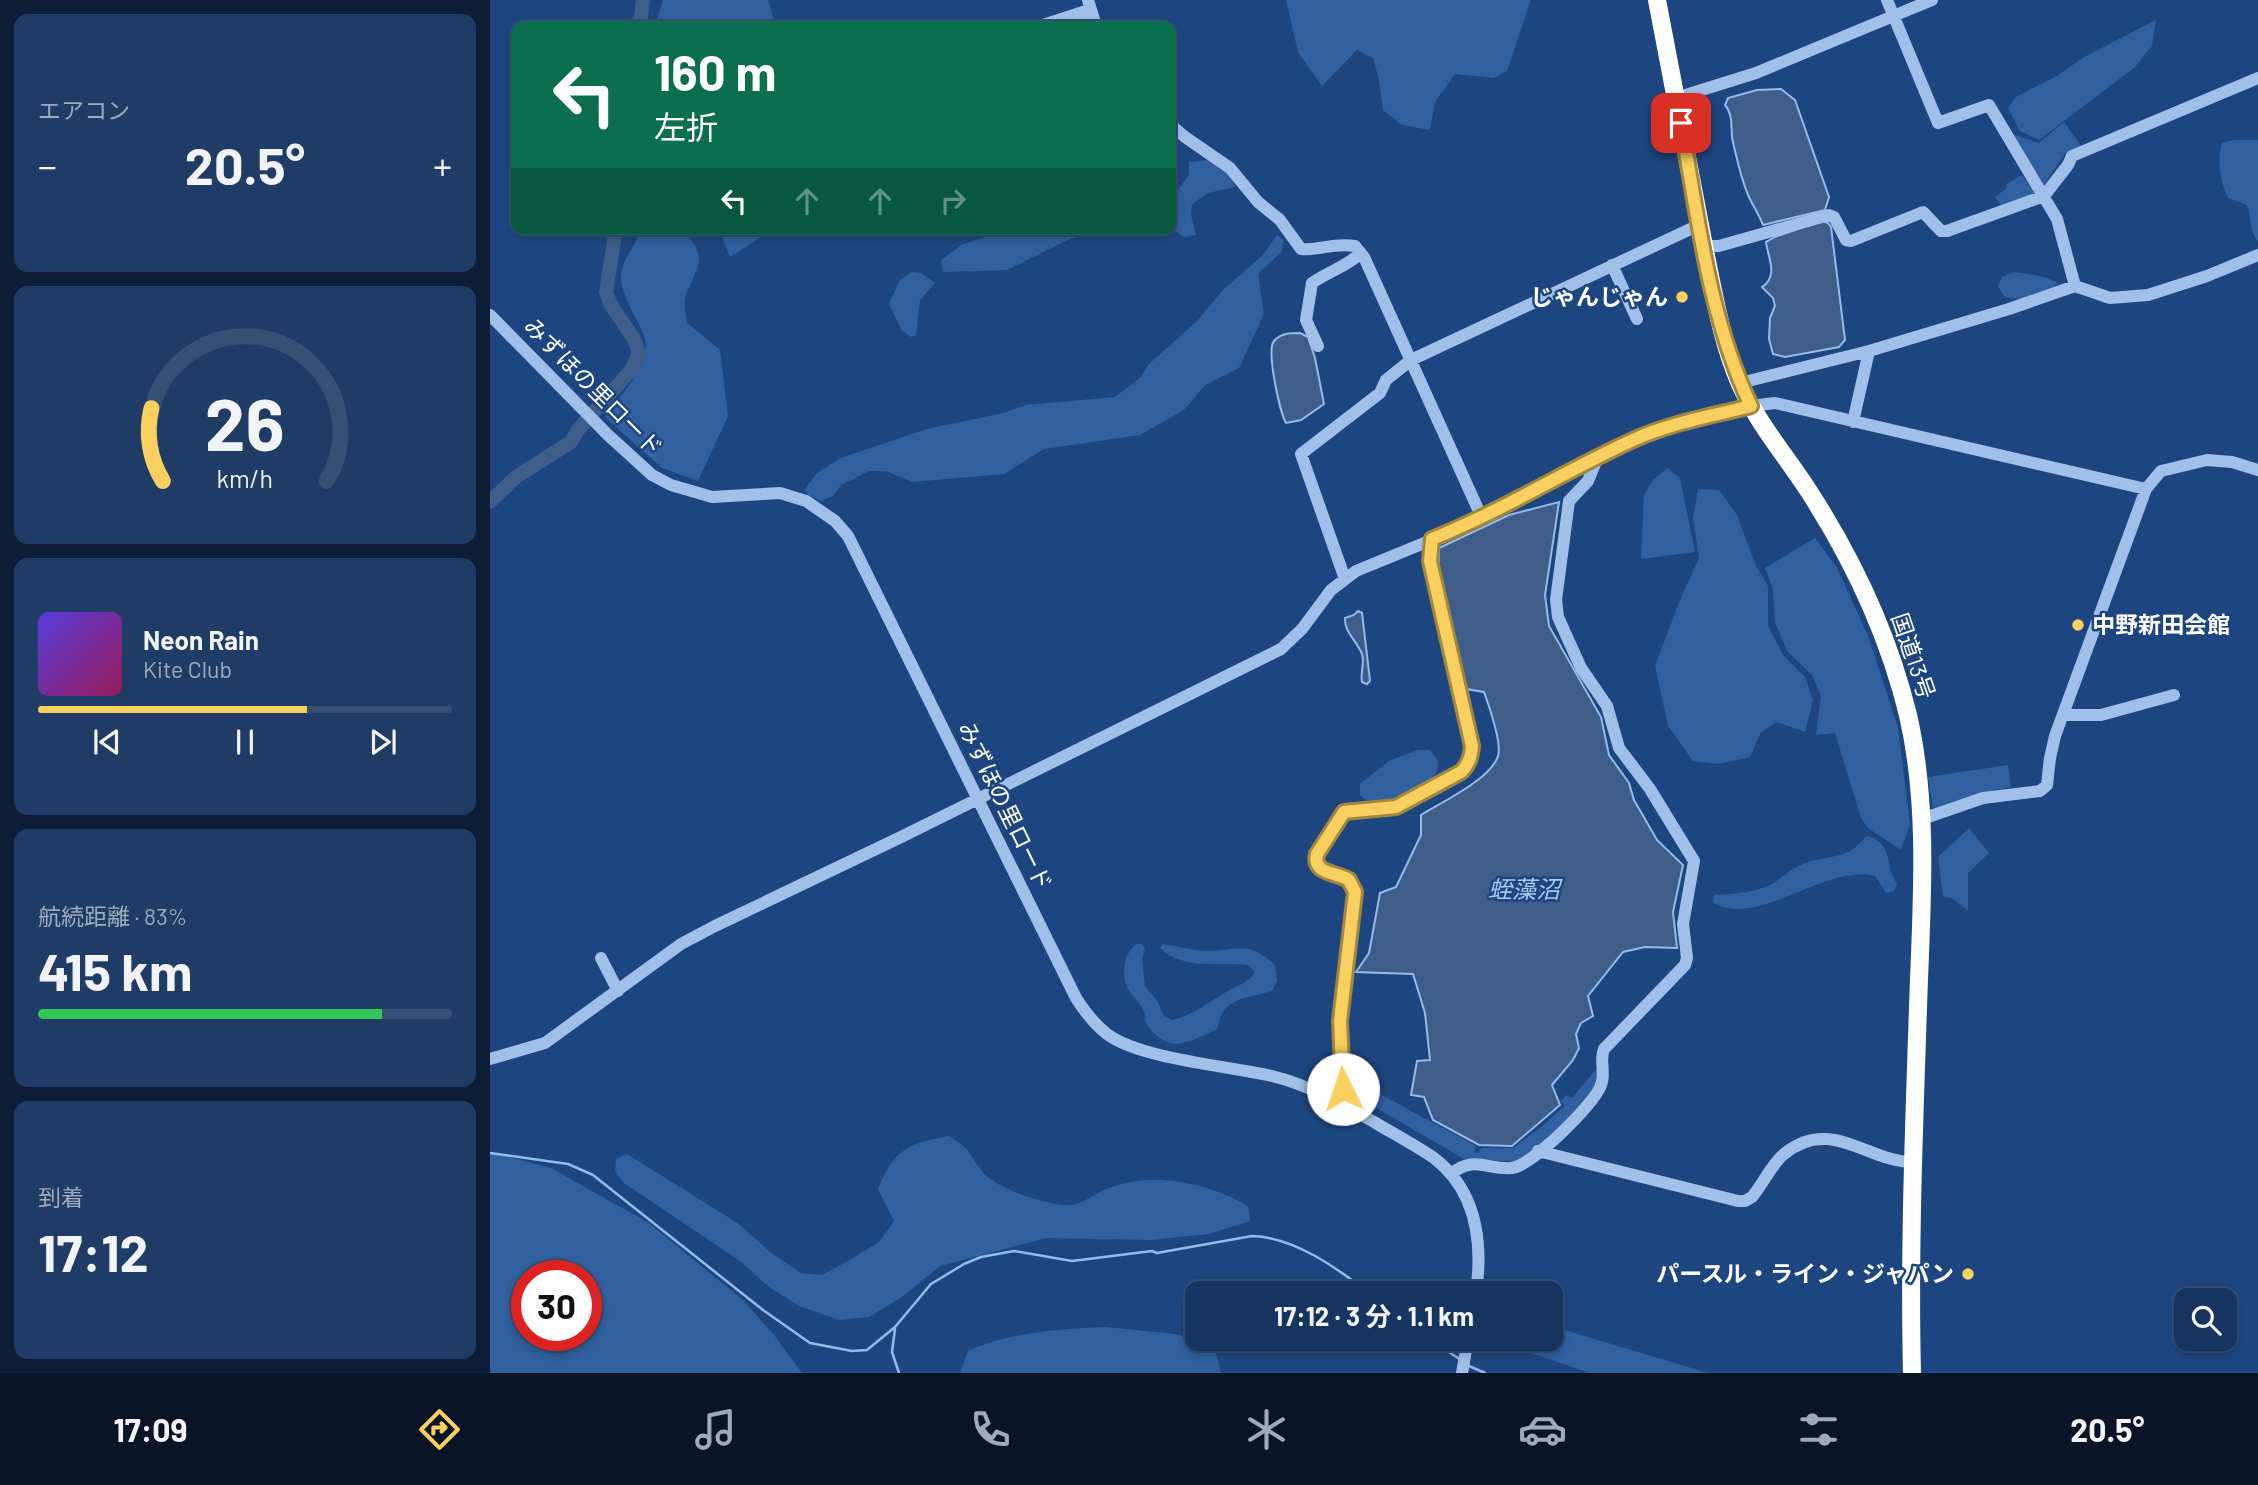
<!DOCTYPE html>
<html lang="ja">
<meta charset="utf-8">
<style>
:root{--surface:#163460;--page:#1f3c66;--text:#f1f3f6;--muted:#9eaabd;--line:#354f75;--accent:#f9cf5f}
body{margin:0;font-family:Barlow,"Noto Sans JP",sans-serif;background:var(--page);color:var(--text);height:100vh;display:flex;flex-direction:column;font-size:26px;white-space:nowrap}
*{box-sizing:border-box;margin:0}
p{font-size:23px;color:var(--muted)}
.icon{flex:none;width:38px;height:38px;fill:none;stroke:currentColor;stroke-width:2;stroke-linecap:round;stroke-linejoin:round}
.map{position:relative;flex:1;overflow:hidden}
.details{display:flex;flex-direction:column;gap:14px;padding:14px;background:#0c1d35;width:490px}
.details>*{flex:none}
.banner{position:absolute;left:21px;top:21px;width:665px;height:214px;border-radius:14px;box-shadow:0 4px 10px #0003,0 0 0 2px var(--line);background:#0b6e4f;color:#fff;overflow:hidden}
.fabs{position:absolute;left:1684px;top:1288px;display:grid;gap:14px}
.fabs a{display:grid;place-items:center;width:63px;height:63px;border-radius:14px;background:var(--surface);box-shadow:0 4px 10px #0003,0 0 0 2px var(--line);font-size:35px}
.speed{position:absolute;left:21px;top:1260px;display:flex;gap:14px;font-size:35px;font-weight:700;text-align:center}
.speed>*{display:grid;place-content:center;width:91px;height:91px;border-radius:50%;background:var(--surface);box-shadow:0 4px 10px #0003,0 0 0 2px var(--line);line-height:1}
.speed .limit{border:10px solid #d22;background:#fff;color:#111}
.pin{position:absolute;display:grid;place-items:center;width:60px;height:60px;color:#fff;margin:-30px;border-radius:14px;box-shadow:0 4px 10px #0006}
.me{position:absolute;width:77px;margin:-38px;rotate:356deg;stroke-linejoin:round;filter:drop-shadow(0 0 5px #0008)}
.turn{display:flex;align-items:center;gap:24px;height:147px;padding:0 28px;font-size:32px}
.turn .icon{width:91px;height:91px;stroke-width:2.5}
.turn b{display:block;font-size:49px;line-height:60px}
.lanes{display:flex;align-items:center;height:66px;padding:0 28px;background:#0003;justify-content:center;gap:35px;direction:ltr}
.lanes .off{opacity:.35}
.big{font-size:52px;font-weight:700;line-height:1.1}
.details .card{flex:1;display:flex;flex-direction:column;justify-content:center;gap:10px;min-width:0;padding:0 24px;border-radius:14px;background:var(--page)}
.details .dial{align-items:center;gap:0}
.dial svg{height:182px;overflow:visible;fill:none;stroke:var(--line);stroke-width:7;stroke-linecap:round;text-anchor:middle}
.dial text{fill:var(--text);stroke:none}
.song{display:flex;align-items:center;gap:21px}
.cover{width:84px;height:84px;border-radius:10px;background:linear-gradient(135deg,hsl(250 70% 55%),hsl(330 70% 35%))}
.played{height:7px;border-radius:4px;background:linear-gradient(90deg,var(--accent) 65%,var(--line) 65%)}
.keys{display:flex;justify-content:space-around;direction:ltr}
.heat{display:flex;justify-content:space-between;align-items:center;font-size:38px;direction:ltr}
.charge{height:10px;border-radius:5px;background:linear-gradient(90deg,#34c759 83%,var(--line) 0)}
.trip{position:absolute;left:695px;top:1281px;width:378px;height:70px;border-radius:14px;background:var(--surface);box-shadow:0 4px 10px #0003,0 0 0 2px var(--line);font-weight:700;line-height:70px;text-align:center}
.dock{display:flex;height:112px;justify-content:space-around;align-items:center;background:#091526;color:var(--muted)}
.dock .icon{width:49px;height:49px}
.dock .selected{color:var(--accent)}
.dock b{font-size:32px;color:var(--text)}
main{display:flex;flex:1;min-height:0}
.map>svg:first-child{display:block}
.green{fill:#30609f;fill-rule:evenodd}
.water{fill:#3e5d88;stroke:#94bbeb;stroke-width:2}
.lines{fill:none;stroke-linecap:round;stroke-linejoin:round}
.stream{stroke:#94bbeb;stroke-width:2.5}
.river{stroke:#3e5d88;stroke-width:14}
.minor{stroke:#a1c0e9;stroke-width:12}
.highway{stroke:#fff;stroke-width:18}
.route-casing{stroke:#a2873e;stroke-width:18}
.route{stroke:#f9cf5f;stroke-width:12}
.poi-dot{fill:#f9cf5f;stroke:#1d4680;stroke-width:2.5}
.labels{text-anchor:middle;stroke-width:5;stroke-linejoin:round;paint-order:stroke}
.poi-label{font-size:23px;font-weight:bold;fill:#fff;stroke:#1d4680;text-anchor:end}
.street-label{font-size:23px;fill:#fff;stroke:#1d4680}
.water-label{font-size:24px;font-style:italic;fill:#accaf1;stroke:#1d4680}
</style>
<main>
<section class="details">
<div class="card"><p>エアコン</p>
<div class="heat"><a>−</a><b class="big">20.5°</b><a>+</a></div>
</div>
<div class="card dial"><svg viewBox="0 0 100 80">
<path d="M14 69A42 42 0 1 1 86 69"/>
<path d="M14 69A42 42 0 0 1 9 37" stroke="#f9cf5f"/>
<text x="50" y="56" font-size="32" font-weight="700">26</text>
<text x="50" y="72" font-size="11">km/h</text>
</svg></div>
<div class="card">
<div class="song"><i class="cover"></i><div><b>Neon Rain</b><p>Kite Club</p></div></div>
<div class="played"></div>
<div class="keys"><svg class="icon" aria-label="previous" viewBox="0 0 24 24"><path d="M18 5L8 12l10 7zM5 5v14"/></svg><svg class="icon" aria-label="pause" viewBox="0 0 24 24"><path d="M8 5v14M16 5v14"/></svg><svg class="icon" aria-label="next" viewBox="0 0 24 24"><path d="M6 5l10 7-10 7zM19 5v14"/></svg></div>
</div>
<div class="card"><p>航続距離 · 83%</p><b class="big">415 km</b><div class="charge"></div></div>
<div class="card"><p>到着</p><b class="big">17:12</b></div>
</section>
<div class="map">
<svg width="1768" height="1373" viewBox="0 0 1768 1373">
<rect width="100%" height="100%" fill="#1d4680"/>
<path class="green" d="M173,0H278L284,20L290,26H165Z
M796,0H1041L1017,71L1003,78L965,74L945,102L940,130L912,125L893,110L889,80L883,58L867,50L832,86L808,52Z
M1666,20L1662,46L1645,67L1549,140L1530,131L1518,108L1526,97L1567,76L1594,57Z
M1574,122L1592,147L1575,154L1553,186L1522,134L1549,143Z
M1744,140H1768V242C1759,231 1762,218 1757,205L1738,198C1730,180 1727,162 1732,143Z
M718,160L740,174L745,187L718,193L702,204L701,215L706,235L694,237L681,228V199L699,175V162Z
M1532,175L1545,194L1511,205L1505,197L1517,188L1516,184Z
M150,229H192C219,257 208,265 196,295C193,303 196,315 197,323L230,350L238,416L208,481L172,468L115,417C128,399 156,369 156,347C156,335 147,321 142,311C137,299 130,288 131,274C133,258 147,245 150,229Z
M229,229H284L240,257Z
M522,229H601V231L573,242L517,270L453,272L451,260L473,244Z
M787,235L793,240L792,251L768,274L774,314L749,368L715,385L694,410L650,435L554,449L514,474L422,482L396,471H379L351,485L343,496L331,501L318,495L315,489L327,473L351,458L437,429L513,413L536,405L625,397L651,377L658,365L707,321L733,290L772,256Z
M422,272L431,273L445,283L430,300L426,335L421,337L412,331L399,304L410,280Z
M1524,272C1535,274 1562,276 1568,284C1555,294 1530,303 1514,296L1508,286L1512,277Z
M1177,468L1190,478L1205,552L1151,559L1154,495L1162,481Z
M1208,489L1229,490L1247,515L1266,566L1278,586V626L1293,655L1315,677L1323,700L1315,732L1287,722L1271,732L1260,757L1228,764L1203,761L1178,726L1165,666L1190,600L1209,558L1203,518Z
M1325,538L1347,568L1379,638L1408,728L1420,824L1411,850L1378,828L1371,818L1345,733L1326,735L1331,696L1322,675L1297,651L1285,622L1283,589L1275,568Z
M928,750H940L948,761C948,765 948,769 946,773C940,783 897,803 885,802C879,802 874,799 870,795V784L899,761Z
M1518,765L1521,787L1493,792L1443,808L1438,777Z
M1479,828L1499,853L1478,873V911L1464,899L1453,896L1448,857Z
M1376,836C1394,839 1398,853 1400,869C1401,874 1405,879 1407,885L1404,891L1396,893L1385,876C1337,863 1265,930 1223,902L1224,895C1244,894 1263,893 1282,884C1291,879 1299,870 1309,866C1334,853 1357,863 1376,836Z
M647,944H652L655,949L652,960L655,986L668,1002L674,1016L682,1020C704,1015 718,1002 738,991C748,985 759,983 765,972L758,965C729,962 692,970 670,948L673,944C688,946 703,951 718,951C750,950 757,940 785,965L787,981L782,991C755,1000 734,995 727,1029C714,1035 695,1046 681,1043C671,1041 660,1032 656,1022C652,1013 657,1021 654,1012C651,1003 642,997 638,989C631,975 633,953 647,944Z
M1109,1066L1107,1088L1062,1138L1021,1164L1018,1161C1006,1160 981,1162 972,1158L856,1090L862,1079L986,1146L984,1152L988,1153L992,1148H1023L1050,1128L1075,1106L1071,1101L1076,1095L1082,1098Z
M459,1136C463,1139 469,1142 472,1145C483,1154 488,1170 499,1178C519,1193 551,1202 575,1205C590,1207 605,1193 619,1188C662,1171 720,1183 758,1206L760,1221L719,1234L662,1240L556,1238L450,1266L412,1297L379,1317L349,1320L309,1306L279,1287L250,1261L134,1183L125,1171L126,1159L137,1154L249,1224L280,1252L311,1273L332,1275L358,1261L389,1242L404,1221L388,1189C403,1150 419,1143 459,1136Z
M0,1152L61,1168L159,1223L254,1301L284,1335L312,1373H0ZM37,1276H96V1335H37Z
M1061,1326L1218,1373H1100L1026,1348L1015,1339H1060Z
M616,1327L685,1334L724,1346L731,1373H470L478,1351C520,1332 570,1329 616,1327Z"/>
<path class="water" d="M1291,89L1305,100L1339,197L1335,210L1273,225C1269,214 1263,206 1258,195C1251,178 1247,160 1243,142C1240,130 1244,115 1235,105L1238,98L1267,90Z
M1332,221L1338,223L1341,227L1355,340L1349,347L1295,357L1283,354L1279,339L1280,318L1285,306L1283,298L1272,287C1289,276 1278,258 1276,242L1285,237Z
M810,333L818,337L825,358L834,404L811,420L796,423C790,413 776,350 784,341C791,333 801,333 810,333Z
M1069,502L1055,595L1059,626L1111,717L1119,755L1139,783L1144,800L1167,840L1193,865L1183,912L1187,948L1155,947L1133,952L1098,996L1103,1016L1091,1023L1086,1034L1089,1048L1083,1060L1062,1085L1070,1105L1022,1146L989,1145L943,1120L934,1097L921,1095L927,1061L940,1060L935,1013L923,974L866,972L879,953L890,893L906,887L931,835V815C952,802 1001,779 1008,756C1012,744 999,706 994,692L976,689L948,584L949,548L1019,515Z
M868,611L872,613L880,681L877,684L872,682C870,673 875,663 872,654C867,641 854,632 855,618L864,615Z"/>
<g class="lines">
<path class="stream" d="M0,1153L78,1164L103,1175L273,1310L320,1343L362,1351L377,1350L405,1327L441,1284L474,1264L491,1257L524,1251L582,1261L662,1251L667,1253L762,1236C804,1237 847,1268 879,1293
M405,1329L402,1352L409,1373
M939,1339L971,1360
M979,1366L995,1373"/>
<path class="river" d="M144,26L151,18L153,0
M0,502L26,477L81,442L88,430L142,369L149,352L144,339L121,305L116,292L126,229"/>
<path class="minor" d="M598,0L606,26
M1397,0L1448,123L1499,105L1567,219L1585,286
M550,26L599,10
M588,26L599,10
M1186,98L1266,73L1442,0
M681,125L695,137L740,168L768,202L790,220L811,249C830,251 843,242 865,246L874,257L992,518
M1214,246H1229L1339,215L1344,217L1356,240L1361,241L1433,212L1451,231H1457L1554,196L1578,165L1582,156L1768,78
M1122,265L1147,319
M0,315L118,435L162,475L181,485L222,497L290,493L316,501L345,521L358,536L586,998C595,1012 604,1024 617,1034C650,1059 739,1066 782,1076C819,1085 852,1104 884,1122C904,1134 925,1145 944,1158C987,1191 993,1243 986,1293
M828,346L816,320L822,283C838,272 857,266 871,253
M1250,383L1379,351L1519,309L1585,286L1620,298L1658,295L1717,276L1768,255
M1363,422L1379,351
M855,579L811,454L890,393L896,380L921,360L1209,225
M1575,715H1611L1684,695
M1432,819L1493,798L1550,791L1557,785L1560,758L1565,736L1656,489L1671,471L1717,460L1742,462L1768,470
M111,958L128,991
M0,1059L55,1043L191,944L225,926L409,838L791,649L812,629L841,590L866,571L983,523L1145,439L1188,424L1261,406L1285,403L1656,489
M850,1103L853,1089L851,1021L865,892L859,879L831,870L827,866V854L854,812L906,807L971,771C979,764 981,757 982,746L940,561L942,539
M1048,1151L1248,1201H1255L1262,1197C1273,1184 1281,1165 1294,1154C1341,1116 1377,1162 1423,1162
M961,1174C984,1155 997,1170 1022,1168C1041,1166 1105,1104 1111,1085C1116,1073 1109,1061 1114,1049L1195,965L1197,958L1193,924L1204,861L1160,789L1129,748L1117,706L1091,668L1068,617L1066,600L1079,501L1098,481L1107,459
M972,1373L978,1339"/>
<path class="highway" d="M1167,0C1183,82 1198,164 1214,246C1224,294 1231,340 1250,384C1268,424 1297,457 1320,493C1363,560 1399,637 1418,715C1440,811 1431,910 1428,1008C1424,1129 1419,1251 1422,1373"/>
</g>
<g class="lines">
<defs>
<path id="route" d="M853,1089L850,1021L865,892L859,880C846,872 822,874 827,854L854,812L906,807L971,772C979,764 981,757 982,746L940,561L942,539C1012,511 1075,471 1143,440C1180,423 1222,416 1261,406C1219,318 1208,218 1191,123"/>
</defs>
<use href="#route" class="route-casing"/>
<use href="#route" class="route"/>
</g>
<g class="poi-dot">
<circle cx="1192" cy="297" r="7"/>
<circle cx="1588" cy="625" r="7"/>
<circle cx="1478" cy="1274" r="7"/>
</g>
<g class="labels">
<g class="poi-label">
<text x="1178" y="305">じゃんじゃん</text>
<text x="1602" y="633" text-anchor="start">中野新田会館</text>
<text x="1464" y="1282">パースル・ライン・ジャパン</text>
</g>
<g class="street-label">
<text transform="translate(103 387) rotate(45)" y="8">みずほの里ロード</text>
<text transform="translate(1423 656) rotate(71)" y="8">国道13号</text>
<text transform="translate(515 806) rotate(64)" y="8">みずほの里ロード</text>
</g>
<g class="water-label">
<text x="1034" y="898">蛭藻沼</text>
</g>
</g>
</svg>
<div class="fabs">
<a><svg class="icon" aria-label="search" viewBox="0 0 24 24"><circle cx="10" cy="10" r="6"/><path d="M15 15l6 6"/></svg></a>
</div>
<div class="speed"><div class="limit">30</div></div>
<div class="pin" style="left:1191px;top:123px;background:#d93025"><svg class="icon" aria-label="arrive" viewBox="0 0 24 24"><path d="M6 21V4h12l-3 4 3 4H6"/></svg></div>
<svg class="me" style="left:853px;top:1089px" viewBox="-20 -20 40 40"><circle r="19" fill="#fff"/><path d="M0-13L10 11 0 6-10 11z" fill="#f9cf5f"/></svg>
<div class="trip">17:12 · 3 分 · 1.1 km</div>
<div class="banner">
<div class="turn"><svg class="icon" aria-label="left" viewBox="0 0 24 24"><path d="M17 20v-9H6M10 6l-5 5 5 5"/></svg><div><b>160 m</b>左折</div></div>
<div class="lanes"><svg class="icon" aria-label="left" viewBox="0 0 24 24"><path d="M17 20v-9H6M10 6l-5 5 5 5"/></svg><svg class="icon off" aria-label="ahead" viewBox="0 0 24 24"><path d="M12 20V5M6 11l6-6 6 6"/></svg><svg class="icon off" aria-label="ahead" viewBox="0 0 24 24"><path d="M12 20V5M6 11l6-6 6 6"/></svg><svg class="icon off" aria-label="right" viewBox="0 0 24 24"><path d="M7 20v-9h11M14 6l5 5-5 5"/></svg></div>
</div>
</div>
</main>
<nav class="dock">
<b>17:09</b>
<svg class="icon selected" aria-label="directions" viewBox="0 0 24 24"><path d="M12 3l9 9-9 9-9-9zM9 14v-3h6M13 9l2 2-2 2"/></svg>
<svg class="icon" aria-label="music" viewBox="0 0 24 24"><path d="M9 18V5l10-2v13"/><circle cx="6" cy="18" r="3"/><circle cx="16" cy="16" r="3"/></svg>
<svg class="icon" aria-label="phone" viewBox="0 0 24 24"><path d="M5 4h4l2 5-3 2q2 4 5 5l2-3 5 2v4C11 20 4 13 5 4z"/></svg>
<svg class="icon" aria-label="climate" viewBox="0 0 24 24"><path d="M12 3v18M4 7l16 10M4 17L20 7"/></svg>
<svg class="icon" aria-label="car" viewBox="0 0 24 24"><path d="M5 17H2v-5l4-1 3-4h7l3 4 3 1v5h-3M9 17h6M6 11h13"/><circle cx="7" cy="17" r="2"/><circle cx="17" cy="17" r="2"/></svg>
<svg class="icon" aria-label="filters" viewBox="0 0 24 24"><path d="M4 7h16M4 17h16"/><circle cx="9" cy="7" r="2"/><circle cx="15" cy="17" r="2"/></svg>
<b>20.5°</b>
</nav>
